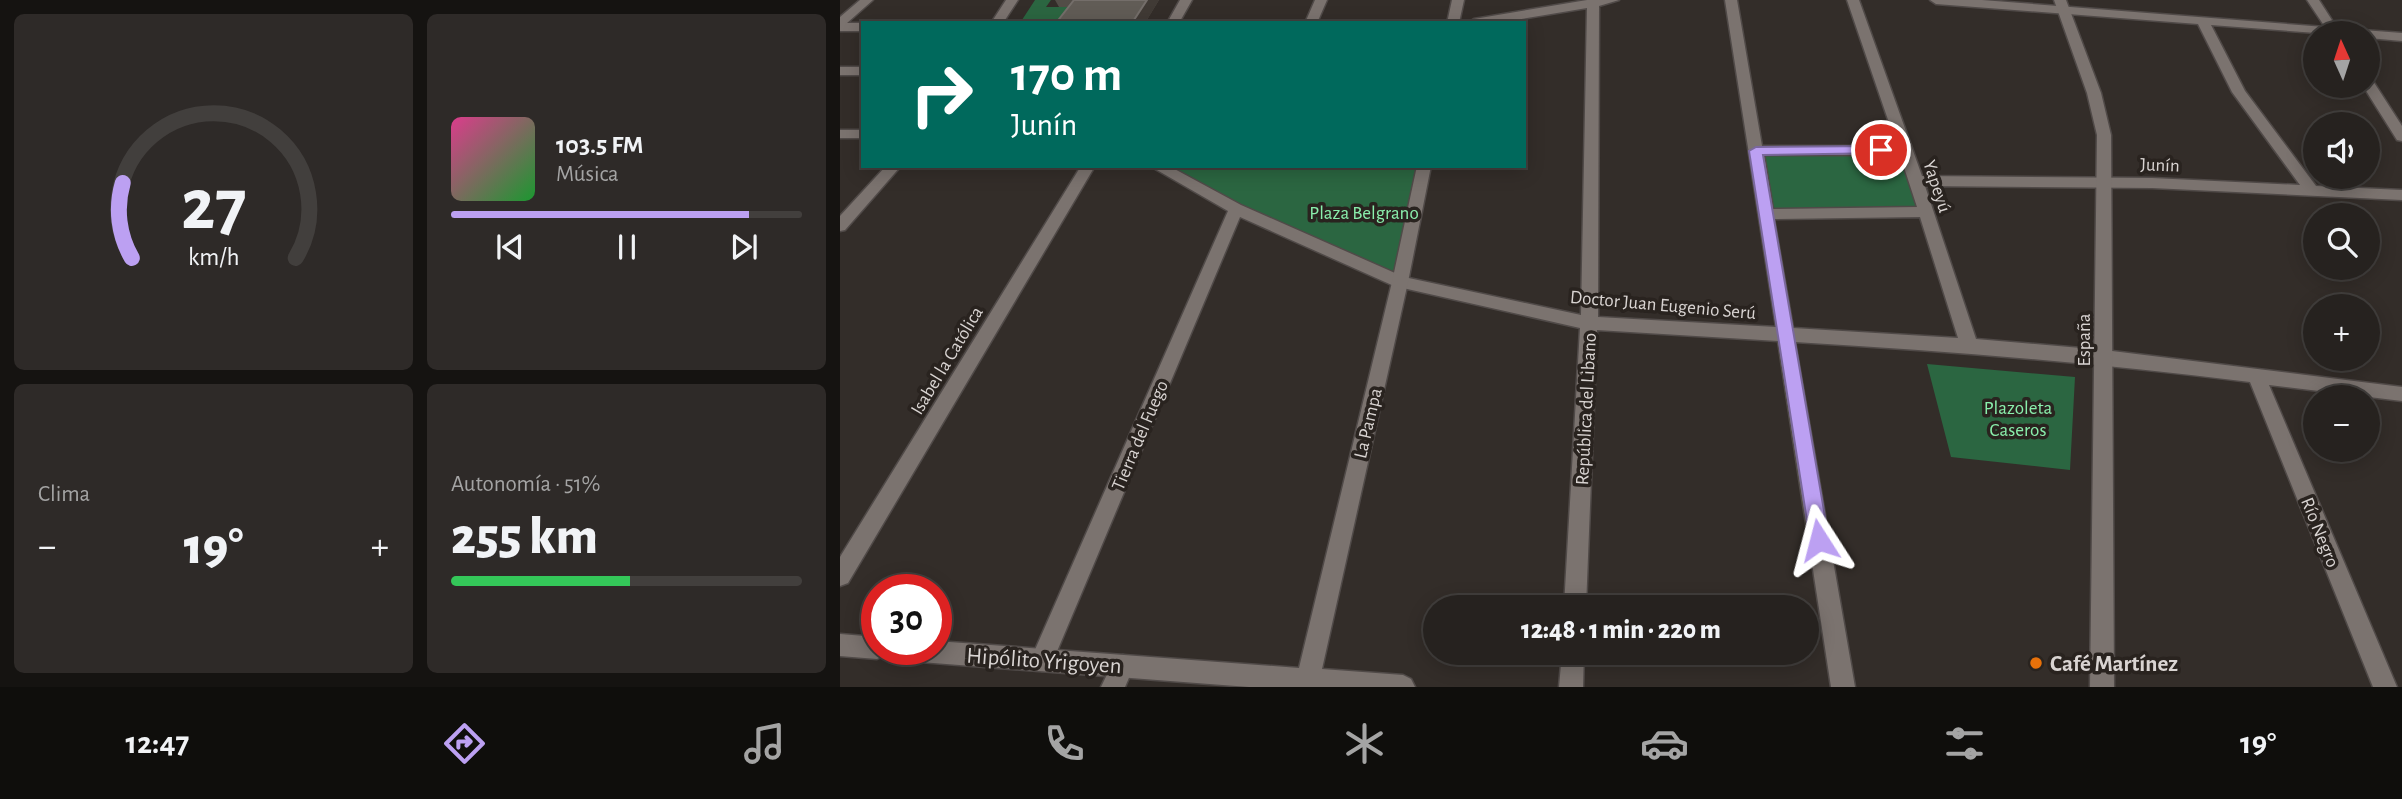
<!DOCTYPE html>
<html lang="es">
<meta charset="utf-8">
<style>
:root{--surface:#26221f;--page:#2e2a28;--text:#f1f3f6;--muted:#a4a4a4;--line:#423f3d;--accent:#bca0f2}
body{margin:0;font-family:"Alegreya Sans",sans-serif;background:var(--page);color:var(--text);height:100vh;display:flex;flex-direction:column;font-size:26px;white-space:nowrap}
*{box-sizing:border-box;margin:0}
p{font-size:23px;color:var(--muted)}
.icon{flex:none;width:38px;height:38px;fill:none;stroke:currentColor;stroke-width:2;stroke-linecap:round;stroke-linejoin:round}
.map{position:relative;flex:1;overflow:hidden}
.side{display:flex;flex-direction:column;gap:14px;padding:14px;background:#151311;width:840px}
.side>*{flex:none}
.guide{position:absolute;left:21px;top:21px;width:665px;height:147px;border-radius:0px;box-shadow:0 4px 18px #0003,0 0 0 2px var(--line);background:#00695c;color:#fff;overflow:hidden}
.needle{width:46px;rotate:357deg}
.fabs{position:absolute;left:1463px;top:21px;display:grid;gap:14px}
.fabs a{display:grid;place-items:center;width:77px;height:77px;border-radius:50%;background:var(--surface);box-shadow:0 4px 18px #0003,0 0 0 2px var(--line);font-size:35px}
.speed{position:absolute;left:21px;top:574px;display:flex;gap:14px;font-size:35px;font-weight:700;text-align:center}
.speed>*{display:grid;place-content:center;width:91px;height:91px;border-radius:50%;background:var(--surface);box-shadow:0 4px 18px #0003,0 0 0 2px var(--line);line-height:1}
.speed .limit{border:10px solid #d22;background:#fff;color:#111}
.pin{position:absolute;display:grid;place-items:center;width:60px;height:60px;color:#fff;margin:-30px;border:4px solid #fff;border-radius:50%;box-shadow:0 2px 7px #0007}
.me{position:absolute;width:77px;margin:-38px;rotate:351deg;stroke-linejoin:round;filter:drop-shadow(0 0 5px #0008)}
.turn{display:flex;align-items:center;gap:24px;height:147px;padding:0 35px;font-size:32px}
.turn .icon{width:91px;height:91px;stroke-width:2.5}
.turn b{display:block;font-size:49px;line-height:60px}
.big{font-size:52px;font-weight:800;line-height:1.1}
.side .card{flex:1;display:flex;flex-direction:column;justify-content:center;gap:10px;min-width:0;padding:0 24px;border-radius:10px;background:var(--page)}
.side .dial{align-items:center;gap:0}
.dial svg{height:182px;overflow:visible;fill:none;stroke:var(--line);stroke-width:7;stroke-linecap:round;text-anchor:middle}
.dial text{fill:var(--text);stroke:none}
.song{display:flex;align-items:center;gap:21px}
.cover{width:84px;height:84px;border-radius:10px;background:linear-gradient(135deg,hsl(330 70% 55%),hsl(130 70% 35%))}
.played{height:7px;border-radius:4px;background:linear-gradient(90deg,var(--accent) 85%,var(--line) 85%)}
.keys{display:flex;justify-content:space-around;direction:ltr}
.heat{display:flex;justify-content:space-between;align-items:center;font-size:38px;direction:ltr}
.charge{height:10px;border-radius:5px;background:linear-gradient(90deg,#34c759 51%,var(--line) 0)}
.side .tiles{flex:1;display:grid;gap:14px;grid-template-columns:repeat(2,1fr)}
.trip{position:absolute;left:583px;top:595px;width:396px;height:70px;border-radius:35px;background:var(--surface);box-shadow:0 4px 18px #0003,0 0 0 2px var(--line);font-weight:800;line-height:70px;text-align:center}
.menu{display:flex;height:112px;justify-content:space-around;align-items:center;background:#0f0e0c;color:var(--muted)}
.menu .icon{width:49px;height:49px}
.menu .on{color:var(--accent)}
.menu b{font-size:32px;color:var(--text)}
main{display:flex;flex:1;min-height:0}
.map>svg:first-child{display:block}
.green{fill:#2b6641}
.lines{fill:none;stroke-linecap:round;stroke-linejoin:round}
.minor-casing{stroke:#504a48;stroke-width:3}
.tertiary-casing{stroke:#504a48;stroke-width:3}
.minor{fill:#7b736f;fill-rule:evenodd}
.tertiary{fill:#7b736f;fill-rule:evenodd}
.wall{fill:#524d47}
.shaded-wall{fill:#403a35}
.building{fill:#615c56;stroke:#746e6a;stroke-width:2}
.route{fill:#bca0f2;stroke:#7a689d;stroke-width:2}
.food-dot{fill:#e8710a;stroke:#29231f;stroke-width:2.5}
.labels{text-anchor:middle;stroke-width:7;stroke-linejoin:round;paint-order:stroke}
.street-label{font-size:19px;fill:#d9d4d2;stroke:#29231f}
.park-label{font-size:19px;fill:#8aefac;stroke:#29231f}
.near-street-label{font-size:23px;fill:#d9d4d2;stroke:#29231f}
.near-poi-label{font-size:23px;font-weight:bold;fill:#d9d4d2;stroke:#29231f;text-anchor:start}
</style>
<main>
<section class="side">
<div class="tiles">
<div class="card dial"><svg viewBox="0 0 100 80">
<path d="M14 69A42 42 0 1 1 86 69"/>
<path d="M14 69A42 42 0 0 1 10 36" stroke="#bca0f2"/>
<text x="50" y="56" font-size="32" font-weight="700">27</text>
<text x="50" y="72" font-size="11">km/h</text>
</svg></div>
<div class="card">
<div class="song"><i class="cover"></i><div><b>103.5 FM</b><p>Música</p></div></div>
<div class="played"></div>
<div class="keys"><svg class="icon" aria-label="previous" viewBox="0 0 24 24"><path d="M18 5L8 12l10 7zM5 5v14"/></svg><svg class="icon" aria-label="pause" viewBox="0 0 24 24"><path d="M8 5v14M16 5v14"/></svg><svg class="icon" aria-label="next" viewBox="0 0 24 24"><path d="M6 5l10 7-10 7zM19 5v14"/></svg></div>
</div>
<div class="card"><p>Clima</p>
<div class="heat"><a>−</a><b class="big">19°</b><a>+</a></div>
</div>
<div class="card"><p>Autonomía · 51%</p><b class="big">255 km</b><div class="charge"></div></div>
</div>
</section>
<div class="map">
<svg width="1562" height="687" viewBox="0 0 1562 687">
<rect width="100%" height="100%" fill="#332d29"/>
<path class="green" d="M195,0H211L206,7H243L231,23H180Z
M1066,150L1087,212L926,214L916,151Z
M325,166H581L558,276L402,209Z
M1087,364L1235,377L1230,470L1111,457Z"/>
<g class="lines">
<defs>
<path id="minor" d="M20,0H33L7,23H23V31H0V17Z
M166,0H178L163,23H151Z
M340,0H352L339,23H327Z
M475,0H487L477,23H465Z
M747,0H779L759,6L758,317L936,327L885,0H897L922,146H1057L1007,0H1019L1082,176L1312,178L1460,185L1392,92L1358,24L1096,4L1090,0H1142L1485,27L1467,0H1479L1497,28L1562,33V41L1528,38V33H1476L1371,25L1405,91L1476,186L1562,190V200L1312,188L1085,186L1136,339L1264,350L1562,387V401L1429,385L1557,687H1533L1410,382C1259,363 1108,351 955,342L1015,687H991L938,341L757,330L746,607H724L740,328L554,286L400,217L210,668L202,671L194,668L191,660L194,652L388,211L310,166H329L401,205L564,277L741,315L747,8L657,23H628L634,19ZM924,155H1060L1077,207L933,209ZM1080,217L1118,338L953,328L934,219Z
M0,67H23V75H0Z
M1528,80L1533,81L1562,126V141L1557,140L1523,86H1528Z
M0,130H23V138H0Z
M46,166H61L5,230L0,231V216Z
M241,166H255L8,583L0,586V557Z
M722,653H744L743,687H719Z
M283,655L291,658L294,666L285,687H261L275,658Z"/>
<path id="tertiary" d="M612,0H624L619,23H607Z
M1214,0H1226L1261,93L1271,135L1274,687H1250L1257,135L1247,93Z
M577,166H591L568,282L482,669L563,675L571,679L575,687H409L54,660L45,655L37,659L0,656V634L37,637V649H96V641L459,668L552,282Z"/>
</defs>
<use href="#minor" class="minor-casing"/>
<use href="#tertiary" class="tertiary-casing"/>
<use href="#minor" class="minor"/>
<use href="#tertiary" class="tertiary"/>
</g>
<path class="wall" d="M215,0H319L305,23L228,7H219Z"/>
<path class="shaded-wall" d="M307,0H319L305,23H292Z"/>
<path class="building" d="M234,0H307L292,23H216Z"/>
<path class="route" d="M1041,146L1046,147V153L923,155L989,540L986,546L979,549L973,546L970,540L909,151L916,147Z"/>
<circle class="food-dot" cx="1196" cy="663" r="7"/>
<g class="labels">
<g class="street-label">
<text transform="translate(1320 164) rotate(2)" y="7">Junín</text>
<text transform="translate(1098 186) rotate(72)" y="7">Yapeyú</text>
<text transform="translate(823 304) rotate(5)" y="7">Doctor Juan Eugenio Serú</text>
<text transform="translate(1243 340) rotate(-90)" y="7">España</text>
<text transform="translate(106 360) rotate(-59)" y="7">Isabel la Católica</text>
<text transform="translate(745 409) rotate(-87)" y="7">República del Libano</text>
<text transform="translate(527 423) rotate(-77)" y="7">La Pampa</text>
<text transform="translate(299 435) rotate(-67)" y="7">Tierra del Fuego</text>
<text transform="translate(1481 532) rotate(68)" y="7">Río Negro</text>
</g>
<g class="park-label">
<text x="524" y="219">Plaza Belgrano</text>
<text x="1178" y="414">Plazoleta<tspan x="1178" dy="22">Caseros</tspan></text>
</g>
<g class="near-street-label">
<text transform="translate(204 660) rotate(4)" y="8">Hipólito Yrigoyen</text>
</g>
<g class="near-poi-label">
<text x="1210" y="671">Café Martínez</text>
</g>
</g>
</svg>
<div class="fabs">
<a><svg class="needle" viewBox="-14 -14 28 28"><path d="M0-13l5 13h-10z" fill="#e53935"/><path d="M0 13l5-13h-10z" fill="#a4a4a4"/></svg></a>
<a><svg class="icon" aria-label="sound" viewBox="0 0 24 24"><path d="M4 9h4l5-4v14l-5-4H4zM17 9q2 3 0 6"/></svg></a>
<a><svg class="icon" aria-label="search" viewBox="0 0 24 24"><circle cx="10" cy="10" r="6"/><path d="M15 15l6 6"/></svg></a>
<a>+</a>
<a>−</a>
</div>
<div class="speed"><div class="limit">30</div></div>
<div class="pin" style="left:1041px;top:150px;background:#d93025"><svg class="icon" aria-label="arrive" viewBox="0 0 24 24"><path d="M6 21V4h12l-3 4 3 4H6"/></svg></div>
<svg class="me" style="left:979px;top:540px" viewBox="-20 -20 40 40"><path d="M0-17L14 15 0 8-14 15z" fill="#bca0f2" stroke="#fff" stroke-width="4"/></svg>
<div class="trip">12:48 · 1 min · 220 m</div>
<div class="guide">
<div class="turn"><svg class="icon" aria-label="right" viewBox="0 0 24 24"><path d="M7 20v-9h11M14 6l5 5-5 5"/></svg><div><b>170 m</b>Junín</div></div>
</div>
</div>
</main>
<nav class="menu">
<b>12:47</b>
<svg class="icon on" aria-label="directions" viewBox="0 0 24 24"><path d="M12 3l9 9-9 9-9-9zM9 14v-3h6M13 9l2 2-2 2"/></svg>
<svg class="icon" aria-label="music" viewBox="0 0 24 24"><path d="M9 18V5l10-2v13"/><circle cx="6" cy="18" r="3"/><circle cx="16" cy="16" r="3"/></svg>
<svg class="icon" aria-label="phone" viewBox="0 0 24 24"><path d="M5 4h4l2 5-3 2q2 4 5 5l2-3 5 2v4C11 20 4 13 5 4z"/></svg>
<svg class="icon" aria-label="climate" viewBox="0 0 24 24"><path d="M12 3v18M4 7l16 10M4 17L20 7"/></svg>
<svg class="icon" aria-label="car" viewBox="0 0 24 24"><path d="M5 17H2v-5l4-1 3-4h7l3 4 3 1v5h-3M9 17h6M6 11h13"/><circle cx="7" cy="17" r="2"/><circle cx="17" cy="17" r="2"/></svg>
<svg class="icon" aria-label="filters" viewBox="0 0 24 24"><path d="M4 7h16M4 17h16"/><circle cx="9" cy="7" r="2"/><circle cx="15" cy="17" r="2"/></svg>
<b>19°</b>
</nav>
